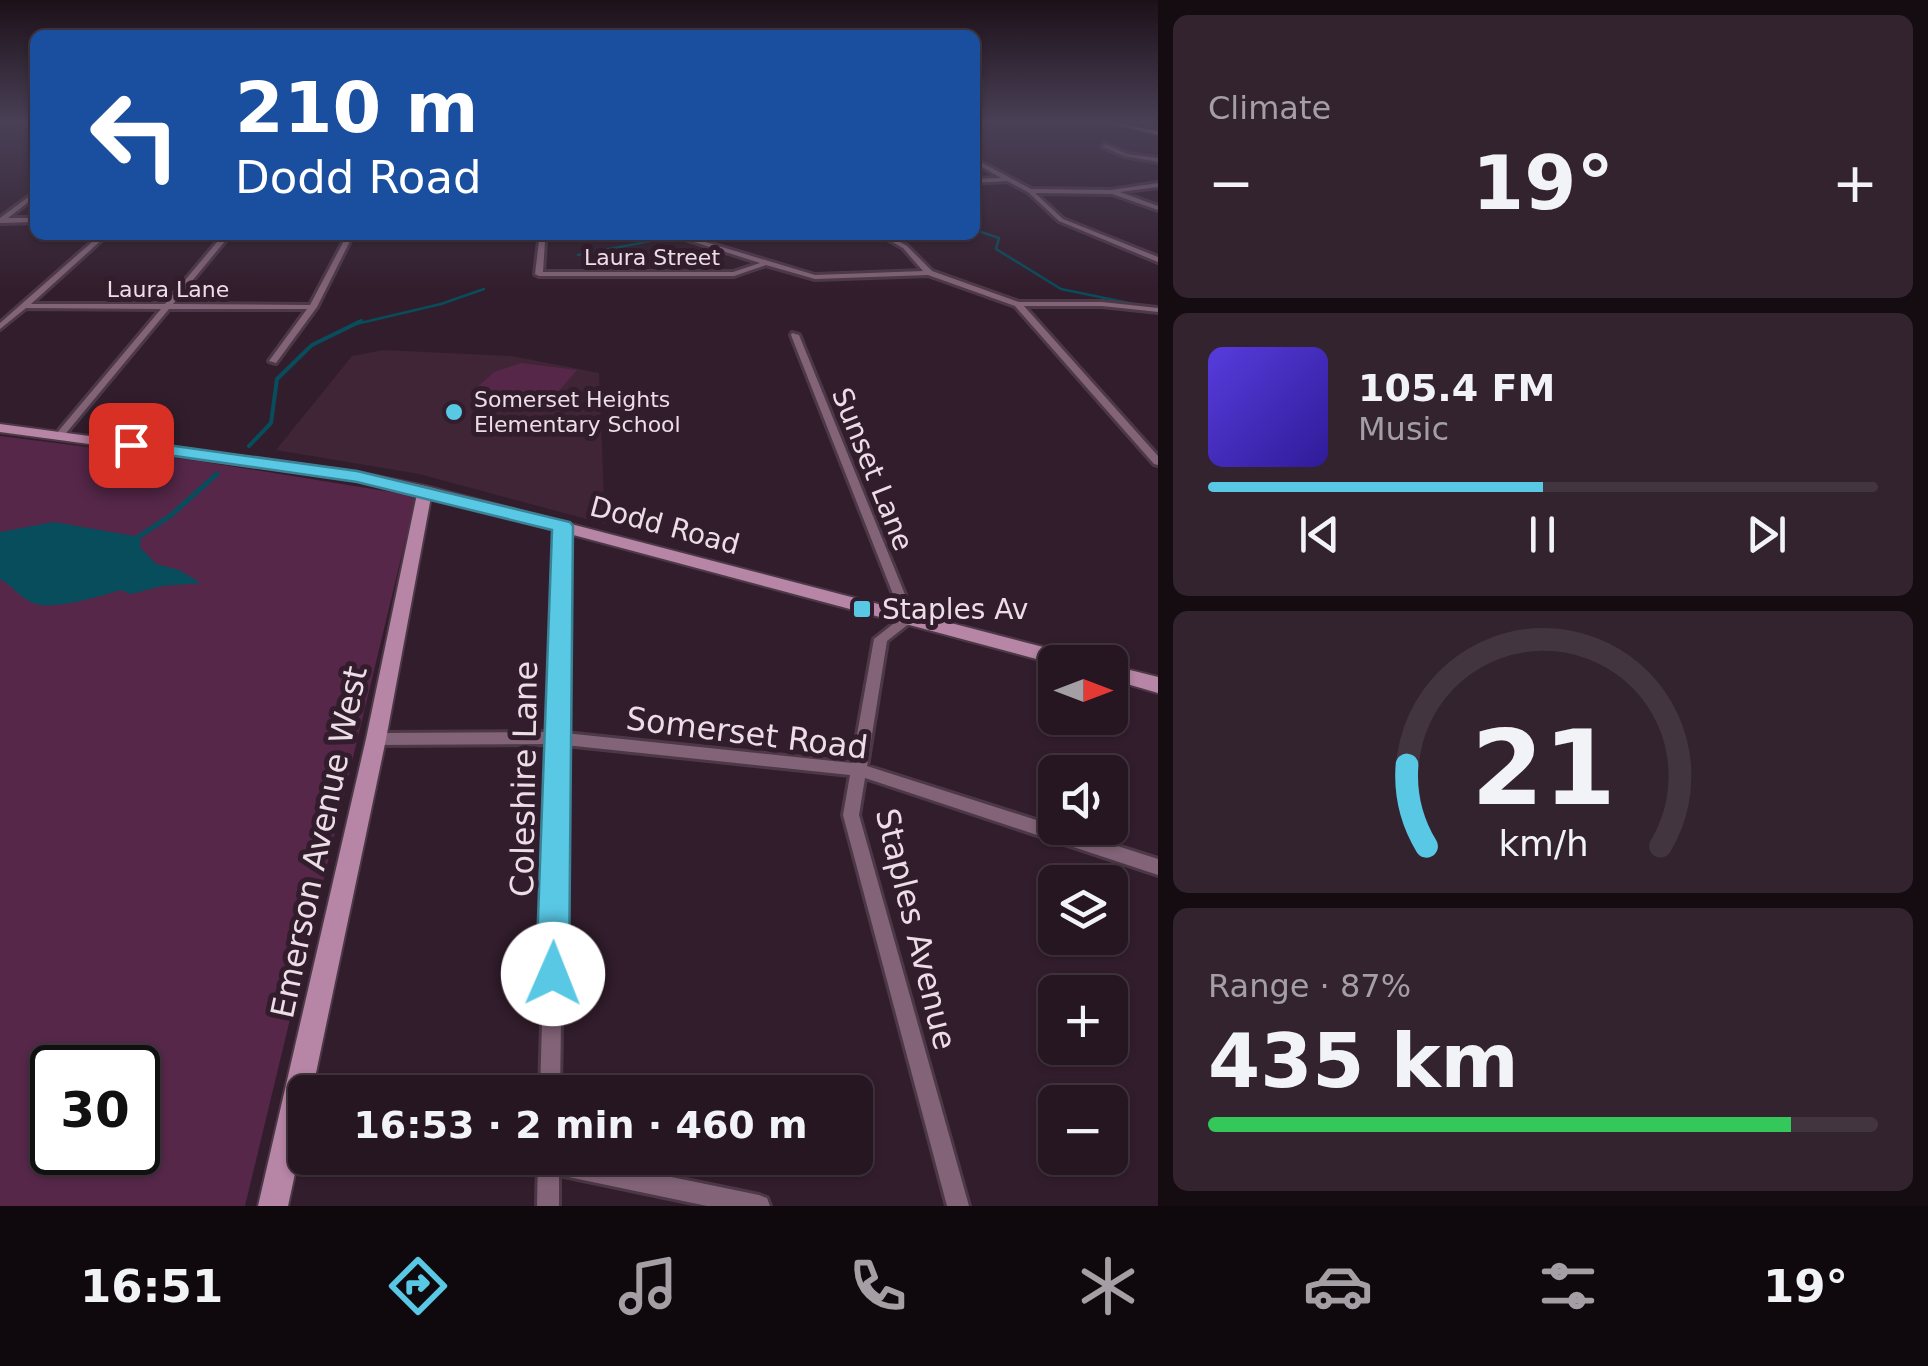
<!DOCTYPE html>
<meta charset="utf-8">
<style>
:root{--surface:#261621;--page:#32232e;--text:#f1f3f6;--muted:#a49fa5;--line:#42353f;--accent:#59c8e5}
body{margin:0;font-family:"DejaVu Sans",sans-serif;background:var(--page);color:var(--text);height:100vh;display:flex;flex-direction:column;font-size:38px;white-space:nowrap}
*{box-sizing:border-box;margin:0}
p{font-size:32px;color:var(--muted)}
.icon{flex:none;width:55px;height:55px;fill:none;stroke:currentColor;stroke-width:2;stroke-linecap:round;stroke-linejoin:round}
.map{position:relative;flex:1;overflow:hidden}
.details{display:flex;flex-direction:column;gap:15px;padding:15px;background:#150c12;width:770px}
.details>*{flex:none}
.top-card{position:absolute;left:30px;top:30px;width:950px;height:210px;border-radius:15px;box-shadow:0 2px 8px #0004,0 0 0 2px var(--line);background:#1a4fa0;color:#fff;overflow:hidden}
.needle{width:65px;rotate:90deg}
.tools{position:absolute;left:1038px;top:645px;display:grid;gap:20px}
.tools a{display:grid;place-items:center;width:90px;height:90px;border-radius:15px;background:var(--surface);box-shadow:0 2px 8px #0004,0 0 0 2px var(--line);font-size:50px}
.speed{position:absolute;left:30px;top:1045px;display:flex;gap:20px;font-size:50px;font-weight:700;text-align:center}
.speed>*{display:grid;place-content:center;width:130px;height:130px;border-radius:50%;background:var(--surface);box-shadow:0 2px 8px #0004,0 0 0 2px var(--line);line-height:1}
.speed .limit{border:5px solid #111;border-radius:15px;background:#fff;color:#111}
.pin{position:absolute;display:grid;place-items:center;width:85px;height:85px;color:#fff;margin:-42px;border-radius:20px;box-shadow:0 5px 15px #0006}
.me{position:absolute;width:110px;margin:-55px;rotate:1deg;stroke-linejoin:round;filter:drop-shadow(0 0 8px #0008)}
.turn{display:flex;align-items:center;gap:35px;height:210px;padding:0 40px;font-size:45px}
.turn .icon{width:130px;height:130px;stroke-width:2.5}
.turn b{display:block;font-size:70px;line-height:85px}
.big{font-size:75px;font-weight:800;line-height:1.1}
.details .widget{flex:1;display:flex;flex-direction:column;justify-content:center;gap:15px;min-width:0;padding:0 35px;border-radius:15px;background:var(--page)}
.details .dial{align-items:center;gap:0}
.dial svg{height:260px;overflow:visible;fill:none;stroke:var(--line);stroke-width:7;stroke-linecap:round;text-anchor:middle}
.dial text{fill:var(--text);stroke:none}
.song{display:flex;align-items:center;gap:30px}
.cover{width:120px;height:120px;border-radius:15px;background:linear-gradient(135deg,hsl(250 70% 55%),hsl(250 70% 35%))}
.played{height:10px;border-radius:5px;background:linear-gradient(90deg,var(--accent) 50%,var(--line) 50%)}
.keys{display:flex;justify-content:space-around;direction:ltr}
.heat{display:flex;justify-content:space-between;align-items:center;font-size:55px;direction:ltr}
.charge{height:15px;border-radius:8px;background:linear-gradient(90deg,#34c759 87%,var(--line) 0)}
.trip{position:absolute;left:288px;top:1075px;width:585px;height:100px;border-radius:15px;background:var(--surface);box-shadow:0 2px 8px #0004,0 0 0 2px var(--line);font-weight:800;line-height:100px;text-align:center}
.menu{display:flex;height:160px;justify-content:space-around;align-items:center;background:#0f090d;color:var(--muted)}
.menu .icon{width:70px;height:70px}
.menu .active{color:var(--accent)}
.menu b{font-size:45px;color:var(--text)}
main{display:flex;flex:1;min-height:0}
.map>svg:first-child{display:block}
.built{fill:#402537}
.green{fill:#562749;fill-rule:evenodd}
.water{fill:#074d5c}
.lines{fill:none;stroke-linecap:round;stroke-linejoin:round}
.stream-far2{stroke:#074d5c;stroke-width:2.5}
.stream-far1{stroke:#074d5c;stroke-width:4}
.stream{stroke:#074d5c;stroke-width:5}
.street-casing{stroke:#4c3846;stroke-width:6}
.secondary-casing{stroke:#4c3846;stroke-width:4}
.street{fill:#826377;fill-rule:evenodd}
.secondary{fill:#b785a6;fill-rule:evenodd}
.route{fill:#59c8e5;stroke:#3a8295;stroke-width:2.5}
.poi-dot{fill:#59c8e5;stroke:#321d2c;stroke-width:4}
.labels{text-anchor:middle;stroke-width:10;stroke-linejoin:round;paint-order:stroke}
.far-street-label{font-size:22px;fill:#ecdde7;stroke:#321d2c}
.far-poi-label{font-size:22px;fill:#ecdde7;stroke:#321d2c;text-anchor:start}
.street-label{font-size:28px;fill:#ecdde7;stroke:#321d2c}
.poi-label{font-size:28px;fill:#ecdde7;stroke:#321d2c;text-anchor:start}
.near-street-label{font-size:32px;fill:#ecdde7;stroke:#321d2c}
</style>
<main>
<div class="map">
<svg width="1158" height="1206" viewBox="0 0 1158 1206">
<rect width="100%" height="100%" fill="#321d2c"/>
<path class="built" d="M383,350L512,356L599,373L605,524L419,474L276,450L352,356Z"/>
<path class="green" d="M521,363L577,370L551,400L541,402L474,390L494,372Z
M0,436L199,461L416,496L245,1206H0ZM52,1068H138V1152H52Z"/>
<path class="water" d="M54,522L134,536L141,534L140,547L156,564L179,570L201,583L162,586L131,594L120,590C101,596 53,611 33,603C20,598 12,585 0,579V532Z"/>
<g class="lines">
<path class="stream-far2" d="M975,230L999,238L996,249L1061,289L1158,309
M697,236L706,235
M578,255L661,239
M356,324L441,304L484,289"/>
<path class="stream-far1" d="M249,446L271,423L277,379L312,345L361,321"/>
<path class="stream" d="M138,537L170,516L217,474"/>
<defs>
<path id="street" d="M1105,144L1127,154L1158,158V162L1124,156L1103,147Z
M975,159L1031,189L1111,190L1158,183V187L1120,192L1158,206V210L1112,194L1035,193L1063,219L1158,257V262L1059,221L1028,192L1007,181L975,183V179L1001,178L975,163Z
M35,192V197L8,218H35V222L0,223V218Z
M100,235H107L31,304H165L223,235H230L173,304L310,305L347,235H353L317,307L276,363L269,361L307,309H169L62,438L59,439L54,436L56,434L161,309L26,308L0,329V323Z
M672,235H682L815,275L923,271L903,248L880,235H888L907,246L932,271L1019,302H1102L1158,308V312L1102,306H1024L1158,456V465L1154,464L1015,306L928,275L815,279L766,265L734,276H539L535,274L539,241L542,239L545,241L543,272H733L760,263Z
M792,333L799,335L915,619L887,641L867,766L1158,859V875L865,778L859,815L969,1206H947L843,815L850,775L565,745L560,1092H540L550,744L376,745L371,743L369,739L371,735L376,733L550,732L556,527L562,523L568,527L565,733L852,763L874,639L902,617L791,335Z
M538,1158H579L759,1195L767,1198L770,1206H707L559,1175V1206H537Z"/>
<path id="secondary" d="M1110,122L1158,131V135L1111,123Z
M0,424L357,472L425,486L1074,655L1081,657L1083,662L1055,664L431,497L386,739L312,1092H305V1127L288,1206H258L366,739L417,494L357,480L0,432Z
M1110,665L1158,677V693L1110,679Z"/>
</defs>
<use href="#street" class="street-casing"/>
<use href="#secondary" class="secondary-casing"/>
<use href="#street" class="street"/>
<use href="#secondary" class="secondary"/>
</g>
<linearGradient id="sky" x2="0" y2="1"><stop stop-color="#1c1018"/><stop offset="0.42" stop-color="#494056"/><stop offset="1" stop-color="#494056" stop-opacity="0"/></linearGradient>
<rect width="1158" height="291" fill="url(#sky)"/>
<path class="route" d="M131,440L357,471L570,522L573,526L569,974L565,986L553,991L541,986L536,974L552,530L357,482L125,449V441Z"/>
<g class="poi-dot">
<circle cx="454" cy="412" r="10"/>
<rect x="852" y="599" width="20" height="20" rx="5"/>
</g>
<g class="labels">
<g class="far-street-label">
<text x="652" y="265">Laura Street</text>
<text x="168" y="297">Laura Lane</text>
</g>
<g class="far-poi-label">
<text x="474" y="407">Somerset Heights<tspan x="474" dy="25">Elementary School</tspan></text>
</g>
<g class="street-label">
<text transform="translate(873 469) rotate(68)" y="10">Sunset Lane</text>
<text transform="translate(665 525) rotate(15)" y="10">Dodd Road</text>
</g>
<g class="poi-label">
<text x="882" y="619">Staples Av</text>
</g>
<g class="near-street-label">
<text transform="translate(747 733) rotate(7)" y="11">Somerset Road</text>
<text transform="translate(524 779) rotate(-89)" y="11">Coleshire Lane</text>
<text transform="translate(319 842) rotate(-78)" y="11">Emerson Avenue West</text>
<text transform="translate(916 929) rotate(76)" y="11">Staples Avenue</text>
</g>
</g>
</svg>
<div class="tools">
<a><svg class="needle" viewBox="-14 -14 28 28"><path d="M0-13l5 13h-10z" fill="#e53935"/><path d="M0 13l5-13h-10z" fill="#a49fa5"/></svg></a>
<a><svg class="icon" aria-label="sound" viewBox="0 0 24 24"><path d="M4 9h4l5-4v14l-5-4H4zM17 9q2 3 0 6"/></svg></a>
<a><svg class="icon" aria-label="layers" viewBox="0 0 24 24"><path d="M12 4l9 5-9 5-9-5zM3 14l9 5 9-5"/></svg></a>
<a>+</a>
<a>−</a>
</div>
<div class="speed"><div class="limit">30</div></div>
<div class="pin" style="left:131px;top:445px;background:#d93025"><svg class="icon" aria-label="arrive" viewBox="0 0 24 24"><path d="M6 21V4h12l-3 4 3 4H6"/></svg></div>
<svg class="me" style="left:553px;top:974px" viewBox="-20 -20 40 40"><circle r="19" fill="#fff"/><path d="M0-13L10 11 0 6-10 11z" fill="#59c8e5"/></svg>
<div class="trip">16:53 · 2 min · 460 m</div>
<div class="top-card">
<div class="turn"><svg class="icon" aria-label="left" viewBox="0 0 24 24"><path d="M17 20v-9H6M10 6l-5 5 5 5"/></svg><div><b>210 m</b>Dodd Road</div></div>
</div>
</div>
<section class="details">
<div class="widget"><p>Climate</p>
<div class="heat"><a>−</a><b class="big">19°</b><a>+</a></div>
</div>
<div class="widget">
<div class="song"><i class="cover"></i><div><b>105.4 FM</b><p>Music</p></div></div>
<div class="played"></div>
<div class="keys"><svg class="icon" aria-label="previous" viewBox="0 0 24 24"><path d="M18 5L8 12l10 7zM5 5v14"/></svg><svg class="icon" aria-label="pause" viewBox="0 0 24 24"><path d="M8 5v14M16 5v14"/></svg><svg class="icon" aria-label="next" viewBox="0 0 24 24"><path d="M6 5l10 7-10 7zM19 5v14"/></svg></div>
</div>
<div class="widget dial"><svg viewBox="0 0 100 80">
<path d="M14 69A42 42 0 1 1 86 69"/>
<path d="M14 69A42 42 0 0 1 8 44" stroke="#59c8e5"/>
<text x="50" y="56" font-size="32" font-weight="700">21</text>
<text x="50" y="72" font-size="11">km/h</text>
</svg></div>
<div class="widget"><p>Range · 87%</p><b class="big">435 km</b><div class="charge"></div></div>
</section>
</main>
<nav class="menu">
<b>16:51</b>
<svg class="icon active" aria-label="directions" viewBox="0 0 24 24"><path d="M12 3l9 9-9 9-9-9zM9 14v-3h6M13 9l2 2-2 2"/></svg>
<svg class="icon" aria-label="music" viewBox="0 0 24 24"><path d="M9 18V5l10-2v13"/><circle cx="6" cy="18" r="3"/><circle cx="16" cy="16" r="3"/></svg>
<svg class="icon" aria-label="phone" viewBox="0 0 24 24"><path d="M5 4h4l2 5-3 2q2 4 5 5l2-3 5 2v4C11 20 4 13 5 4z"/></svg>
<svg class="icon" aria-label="climate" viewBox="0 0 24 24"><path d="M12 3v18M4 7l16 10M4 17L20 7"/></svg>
<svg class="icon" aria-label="car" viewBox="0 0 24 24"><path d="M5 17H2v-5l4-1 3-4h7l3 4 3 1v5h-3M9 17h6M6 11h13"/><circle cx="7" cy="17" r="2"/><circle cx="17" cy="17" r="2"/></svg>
<svg class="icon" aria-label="filters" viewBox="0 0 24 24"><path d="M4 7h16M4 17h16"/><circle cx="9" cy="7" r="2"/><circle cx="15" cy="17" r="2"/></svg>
<b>19°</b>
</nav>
